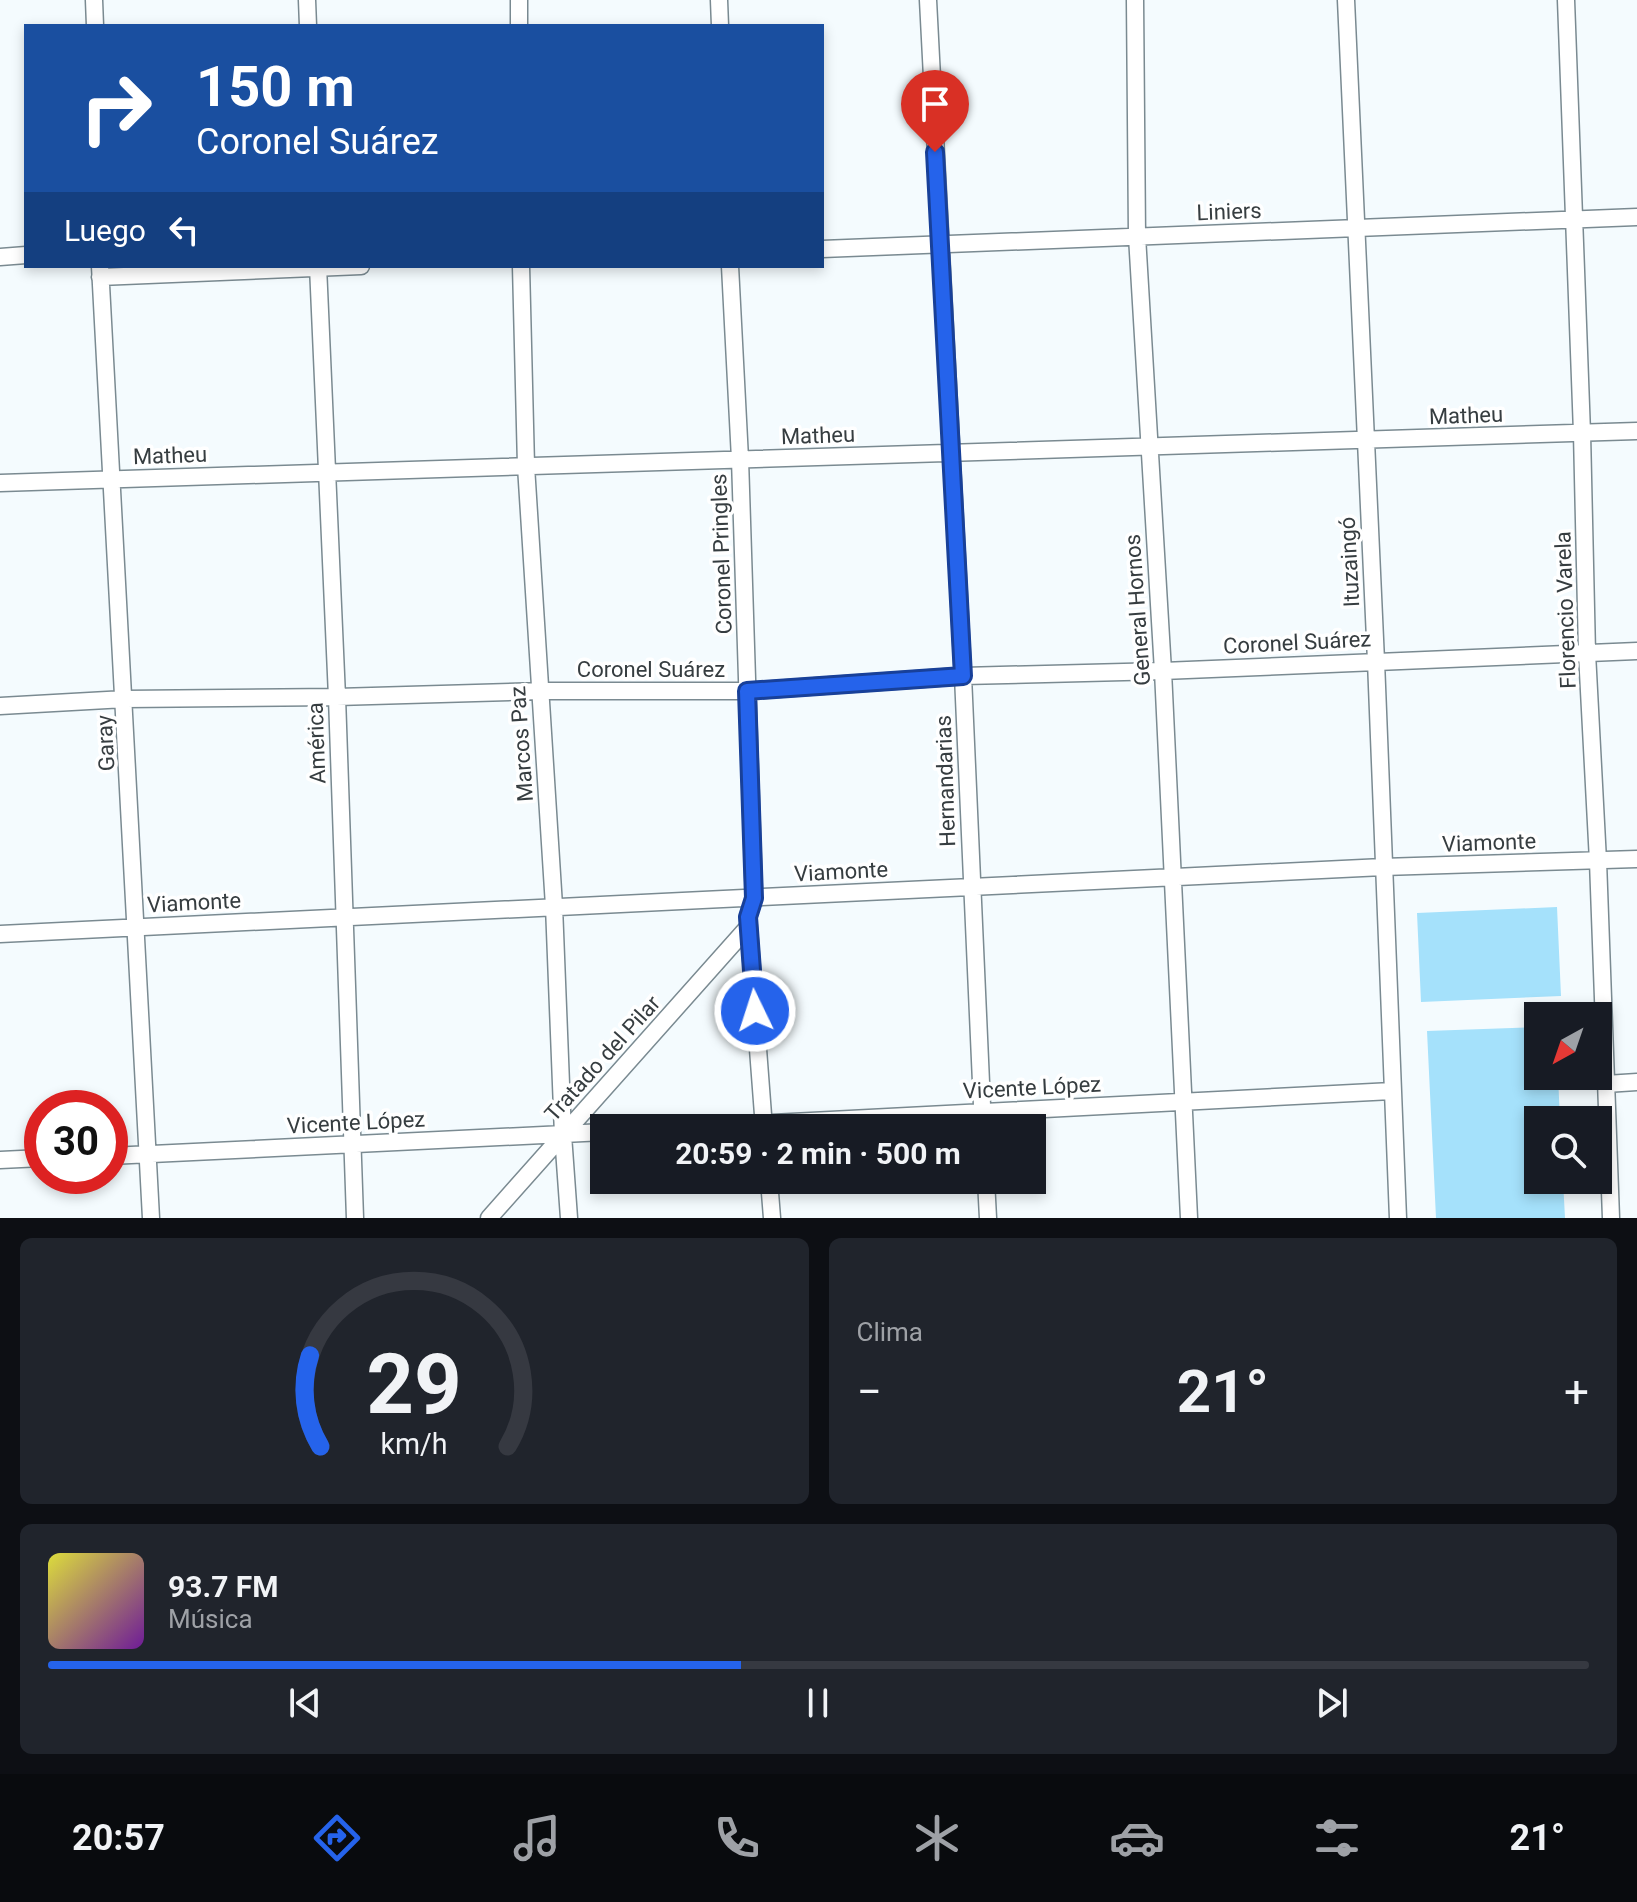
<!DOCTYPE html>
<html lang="es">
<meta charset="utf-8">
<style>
:root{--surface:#171b24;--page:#20242c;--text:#f1f3f6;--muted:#9ea1a6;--line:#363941;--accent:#2563eb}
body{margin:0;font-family:Roboto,sans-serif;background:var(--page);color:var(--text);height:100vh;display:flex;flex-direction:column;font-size:30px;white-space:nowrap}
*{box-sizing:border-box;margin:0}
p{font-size:26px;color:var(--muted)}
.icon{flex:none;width:44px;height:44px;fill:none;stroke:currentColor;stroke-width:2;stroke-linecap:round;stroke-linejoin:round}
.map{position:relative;height:1218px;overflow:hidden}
.details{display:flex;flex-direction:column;gap:20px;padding:20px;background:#0d0f14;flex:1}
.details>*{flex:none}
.hud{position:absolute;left:24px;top:24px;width:800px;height:244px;border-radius:0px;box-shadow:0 4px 12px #0003;background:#1a4fa0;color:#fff;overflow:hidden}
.needle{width:52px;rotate:220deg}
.buttons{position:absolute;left:1524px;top:1002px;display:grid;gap:16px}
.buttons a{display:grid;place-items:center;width:88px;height:88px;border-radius:0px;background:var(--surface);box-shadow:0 4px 12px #0003;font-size:40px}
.speed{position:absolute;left:24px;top:1090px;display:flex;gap:16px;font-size:40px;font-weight:700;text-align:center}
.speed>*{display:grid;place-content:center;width:104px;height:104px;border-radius:50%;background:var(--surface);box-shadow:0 4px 12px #0003;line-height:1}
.speed .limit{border:12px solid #d22;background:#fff;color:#111}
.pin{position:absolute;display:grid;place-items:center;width:68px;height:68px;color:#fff;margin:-82px -34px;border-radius:50% 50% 50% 0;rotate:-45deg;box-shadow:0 0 8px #0007}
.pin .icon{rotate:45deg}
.me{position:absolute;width:88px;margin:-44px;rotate:356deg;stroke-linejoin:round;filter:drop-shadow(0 0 6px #0008)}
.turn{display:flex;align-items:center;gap:28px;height:168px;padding:0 40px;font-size:36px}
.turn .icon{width:104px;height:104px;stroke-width:2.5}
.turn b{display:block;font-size:56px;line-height:68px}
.then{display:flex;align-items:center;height:76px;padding:0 40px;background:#0003;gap:16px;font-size:30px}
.big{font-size:60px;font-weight:700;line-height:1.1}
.details .tile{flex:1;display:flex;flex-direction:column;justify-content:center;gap:12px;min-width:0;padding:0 28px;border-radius:12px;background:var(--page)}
.details .dial{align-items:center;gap:0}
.dial svg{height:208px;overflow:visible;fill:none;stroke:var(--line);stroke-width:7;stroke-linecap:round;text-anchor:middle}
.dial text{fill:var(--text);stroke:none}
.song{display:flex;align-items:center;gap:24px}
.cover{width:96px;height:96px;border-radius:12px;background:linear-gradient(135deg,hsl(60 70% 55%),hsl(280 70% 35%))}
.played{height:8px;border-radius:4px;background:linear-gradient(90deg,var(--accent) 45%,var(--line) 45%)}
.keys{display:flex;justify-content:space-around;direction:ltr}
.heat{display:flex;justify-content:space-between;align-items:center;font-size:44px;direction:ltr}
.details .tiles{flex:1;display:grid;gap:20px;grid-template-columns:1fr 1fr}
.tile:last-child{grid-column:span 2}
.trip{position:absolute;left:590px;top:1114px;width:456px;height:80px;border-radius:0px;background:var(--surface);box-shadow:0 4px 12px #0003;font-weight:700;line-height:80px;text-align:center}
.tabs{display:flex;height:128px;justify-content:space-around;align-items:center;background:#090b0e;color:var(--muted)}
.tabs .icon{width:56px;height:56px}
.tabs .on{color:var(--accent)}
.tabs b{font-size:36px;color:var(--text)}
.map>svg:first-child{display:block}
.green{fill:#a5e1fb}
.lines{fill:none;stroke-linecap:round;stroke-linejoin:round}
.minor-casing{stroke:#7a8a91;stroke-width:19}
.minor{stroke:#fff;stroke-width:16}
.route-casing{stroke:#184099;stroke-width:20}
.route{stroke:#2563eb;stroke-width:14}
.labels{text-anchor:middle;stroke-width:7;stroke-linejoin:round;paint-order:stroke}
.street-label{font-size:22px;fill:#363d40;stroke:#fff}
</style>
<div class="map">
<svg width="1637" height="1218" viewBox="0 0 1637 1218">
<rect width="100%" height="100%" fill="#f4fbfe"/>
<path class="green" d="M1557,907L1561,996L1421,1002L1417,913Z
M1538,1027V1076H1558L1560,1120H1538V1180H1563L1565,1218H1436L1427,1031Z"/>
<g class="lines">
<defs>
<path id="minor" d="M94,0L95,26
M307,0L308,26
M519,0V26
M719,0L720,26
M928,0L963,676L983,1128
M1135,0L1137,236L1163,671L1189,1218
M1346,0L1376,661L1398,1218
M1566,0L1582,433L1587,653L1598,861L1611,1218
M822,249L1637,217
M0,257L26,255
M100,266L151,1218
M318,266L337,697L355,1218
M521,266L526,466L554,906L563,1135L569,1218
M730,266L740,459L754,898L748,917L764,1128
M100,277L361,266
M0,483L1637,431
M0,706L125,699L337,697L540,691H747L963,676L1163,671L1637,651
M0,934L1383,867L1637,859
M1606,1084L1637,1082
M674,1128L1392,1091
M110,1156L604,1132
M0,1160L42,1158
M769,1180L772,1218
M986,1180L988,1218
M489,1218L748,927"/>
</defs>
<use href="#minor" class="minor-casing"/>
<use href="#minor" class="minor"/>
</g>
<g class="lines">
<defs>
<path id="route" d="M755,1011L748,917L754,898L747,691L963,676L935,152"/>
</defs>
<use href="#route" class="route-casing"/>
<use href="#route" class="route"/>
</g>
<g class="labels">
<g class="street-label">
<text transform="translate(1229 211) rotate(-2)" y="8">Liniers</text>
<text transform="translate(1466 415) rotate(-2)" y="8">Matheu</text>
<text transform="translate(818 435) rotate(-2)" y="8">Matheu</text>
<text transform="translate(170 455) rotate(-2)" y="8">Matheu</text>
<text transform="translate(721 554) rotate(-92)" y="8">Coronel Pringles</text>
<text transform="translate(1349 562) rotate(-93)" y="8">Ituzaingó</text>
<text transform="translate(1137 610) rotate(-94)" y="8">General Hornos</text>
<text transform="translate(1565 610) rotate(-92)" y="8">Florencio Varela</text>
<text transform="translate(1297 642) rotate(-3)" y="8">Coronel Suárez</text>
<text x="651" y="677">Coronel Suárez</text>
<text transform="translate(105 743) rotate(-93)" y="8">Garay</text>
<text transform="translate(316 743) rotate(-92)" y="8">América</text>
<text transform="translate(521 744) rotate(-94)" y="8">Marcos Paz</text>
<text transform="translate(945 781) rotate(-92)" y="8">Hernandarias</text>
<text transform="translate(1489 842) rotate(-2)" y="8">Viamonte</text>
<text transform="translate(841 871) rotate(-3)" y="8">Viamonte</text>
<text transform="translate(194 902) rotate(-3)" y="8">Viamonte</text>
<text transform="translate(602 1058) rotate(-48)" y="8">Tratado del Pilar</text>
<text transform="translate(1032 1087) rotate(-3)" y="8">Vicente López</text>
<text transform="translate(356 1122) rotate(-3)" y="8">Vicente López</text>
</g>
</g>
</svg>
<div class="buttons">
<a><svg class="needle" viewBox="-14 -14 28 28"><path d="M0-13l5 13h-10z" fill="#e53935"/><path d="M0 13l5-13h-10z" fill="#9ea1a6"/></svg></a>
<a><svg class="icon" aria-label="search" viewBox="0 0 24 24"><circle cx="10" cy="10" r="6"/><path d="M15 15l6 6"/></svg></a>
</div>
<div class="speed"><div class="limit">30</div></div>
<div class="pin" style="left:935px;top:152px;background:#d93025"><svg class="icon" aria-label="arrive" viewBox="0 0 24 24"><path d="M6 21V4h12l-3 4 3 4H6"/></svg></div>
<svg class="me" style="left:755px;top:1011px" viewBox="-20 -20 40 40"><circle r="17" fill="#2563eb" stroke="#fff" stroke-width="3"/><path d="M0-11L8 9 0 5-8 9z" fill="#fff"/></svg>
<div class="trip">20:59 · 2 min · 500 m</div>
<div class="hud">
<div class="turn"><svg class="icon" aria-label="right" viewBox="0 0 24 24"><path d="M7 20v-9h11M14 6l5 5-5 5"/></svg><div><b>150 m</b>Coronel Suárez</div></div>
<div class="then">Luego<svg class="icon" aria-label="left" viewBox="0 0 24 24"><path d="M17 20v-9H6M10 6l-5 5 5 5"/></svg></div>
</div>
</div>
<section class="details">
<div class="tiles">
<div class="tile dial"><svg viewBox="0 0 100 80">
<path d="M14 69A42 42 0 1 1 86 69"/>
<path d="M14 69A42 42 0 0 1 10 34" stroke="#2563eb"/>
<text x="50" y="56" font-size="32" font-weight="700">29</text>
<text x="50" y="72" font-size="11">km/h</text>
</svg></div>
<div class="tile"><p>Clima</p>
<div class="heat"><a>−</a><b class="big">21°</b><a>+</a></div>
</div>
<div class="tile">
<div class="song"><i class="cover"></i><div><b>93.7 FM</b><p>Música</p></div></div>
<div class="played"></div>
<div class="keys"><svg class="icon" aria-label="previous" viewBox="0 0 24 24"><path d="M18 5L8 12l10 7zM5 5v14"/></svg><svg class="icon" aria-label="pause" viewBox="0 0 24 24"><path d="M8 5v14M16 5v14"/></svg><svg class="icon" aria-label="next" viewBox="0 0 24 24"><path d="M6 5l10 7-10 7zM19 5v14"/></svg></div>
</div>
</div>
</section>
<nav class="tabs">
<b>20:57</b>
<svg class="icon on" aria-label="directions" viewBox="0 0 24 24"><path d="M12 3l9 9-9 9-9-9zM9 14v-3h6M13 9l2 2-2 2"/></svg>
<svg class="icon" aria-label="music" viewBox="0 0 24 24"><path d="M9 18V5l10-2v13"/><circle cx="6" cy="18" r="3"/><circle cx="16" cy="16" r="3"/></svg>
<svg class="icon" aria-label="phone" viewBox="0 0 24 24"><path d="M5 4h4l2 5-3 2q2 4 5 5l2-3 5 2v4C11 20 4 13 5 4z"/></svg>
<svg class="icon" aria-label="climate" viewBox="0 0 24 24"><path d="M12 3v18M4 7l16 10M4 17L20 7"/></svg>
<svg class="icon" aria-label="car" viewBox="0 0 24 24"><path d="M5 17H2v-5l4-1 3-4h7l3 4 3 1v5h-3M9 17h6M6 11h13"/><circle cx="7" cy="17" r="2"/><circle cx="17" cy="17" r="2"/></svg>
<svg class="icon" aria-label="filters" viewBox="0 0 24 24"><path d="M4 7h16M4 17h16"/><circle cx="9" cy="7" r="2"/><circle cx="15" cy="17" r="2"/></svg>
<b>21°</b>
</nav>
